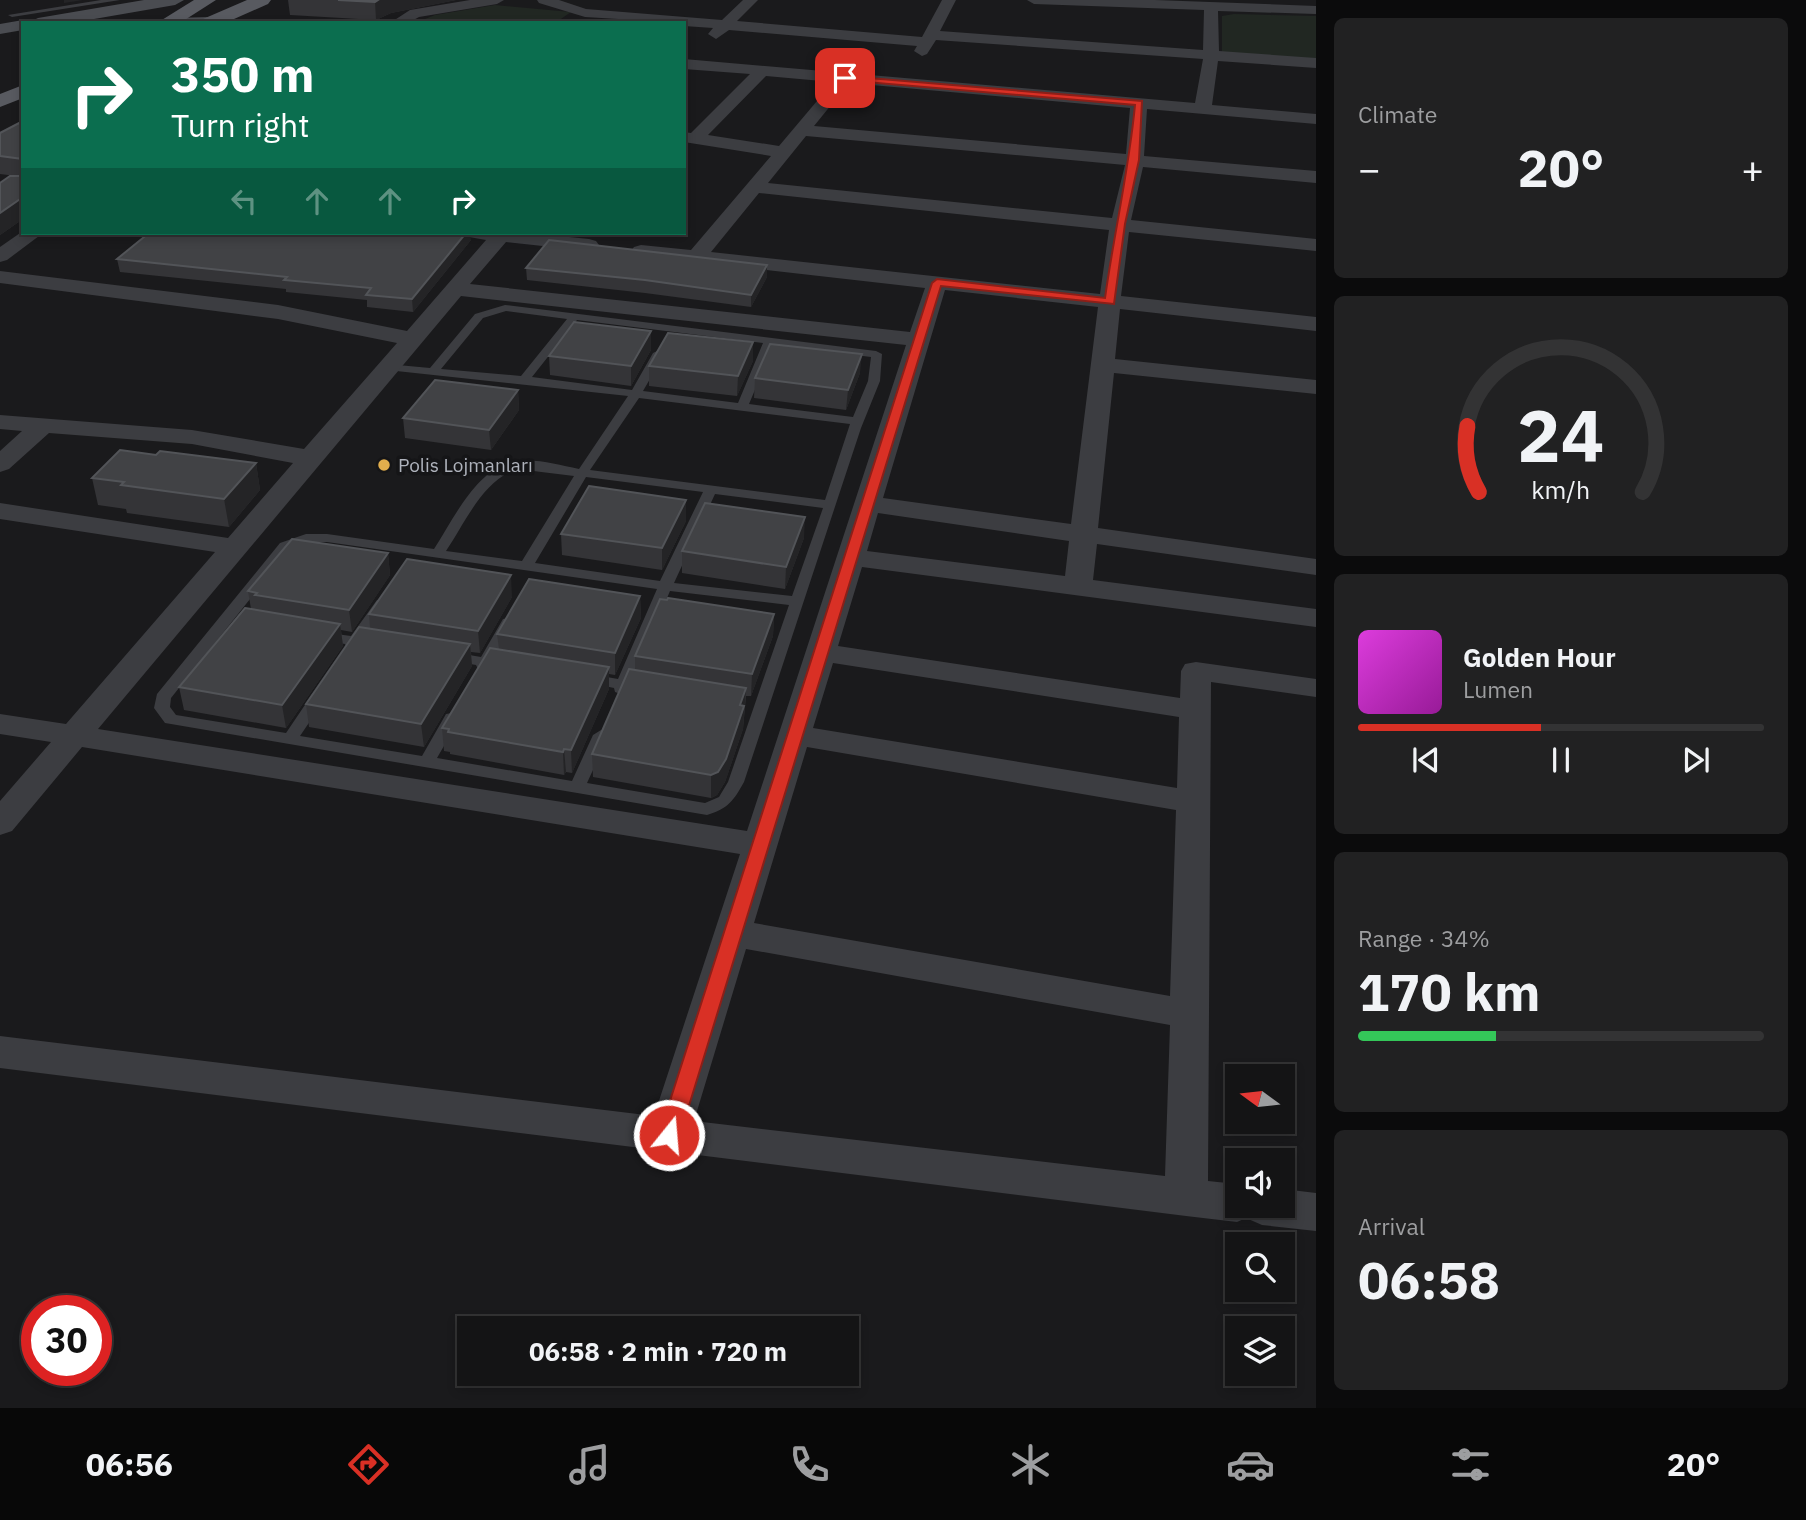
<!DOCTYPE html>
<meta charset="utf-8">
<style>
:root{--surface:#141415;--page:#212122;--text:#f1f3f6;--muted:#9d9ea0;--line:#333334;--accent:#d93025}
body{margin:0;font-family:"IBM Plex Sans",sans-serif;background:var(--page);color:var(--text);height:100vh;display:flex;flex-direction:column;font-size:26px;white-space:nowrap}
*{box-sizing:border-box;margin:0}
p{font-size:23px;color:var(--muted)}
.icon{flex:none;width:38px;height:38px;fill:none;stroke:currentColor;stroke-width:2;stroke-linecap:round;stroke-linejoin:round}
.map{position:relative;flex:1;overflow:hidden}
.details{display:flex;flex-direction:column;gap:18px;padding:18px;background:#0b0b0c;width:490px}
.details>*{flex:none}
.top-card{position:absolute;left:21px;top:21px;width:665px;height:214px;border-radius:0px;box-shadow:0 4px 10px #0003,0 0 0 2px var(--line);background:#0b6e4f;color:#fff;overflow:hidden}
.needle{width:46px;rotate:285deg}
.controls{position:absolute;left:1225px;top:1064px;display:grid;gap:14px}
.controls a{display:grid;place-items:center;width:70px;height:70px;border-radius:0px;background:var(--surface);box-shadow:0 4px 10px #0003,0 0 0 2px var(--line);font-size:35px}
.speed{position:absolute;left:21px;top:1295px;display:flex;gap:14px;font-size:35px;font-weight:700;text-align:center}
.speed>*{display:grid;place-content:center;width:91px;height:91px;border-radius:50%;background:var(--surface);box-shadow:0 4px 10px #0003,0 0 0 2px var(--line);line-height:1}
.speed .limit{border:10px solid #d22;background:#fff;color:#111}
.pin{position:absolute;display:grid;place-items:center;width:60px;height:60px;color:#fff;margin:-30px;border-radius:14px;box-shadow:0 4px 10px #0006}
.me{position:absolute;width:77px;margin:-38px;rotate:17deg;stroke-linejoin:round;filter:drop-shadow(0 0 5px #0008)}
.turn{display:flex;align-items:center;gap:24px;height:147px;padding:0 35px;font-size:32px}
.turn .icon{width:91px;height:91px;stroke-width:2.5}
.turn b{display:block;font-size:49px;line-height:60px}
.lanes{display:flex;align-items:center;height:66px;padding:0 35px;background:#0003;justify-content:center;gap:35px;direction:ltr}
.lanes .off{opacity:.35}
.big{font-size:52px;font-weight:800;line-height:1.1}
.details .widget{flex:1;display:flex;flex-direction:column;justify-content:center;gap:10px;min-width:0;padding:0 24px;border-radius:10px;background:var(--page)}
.details .dial{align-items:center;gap:0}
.dial svg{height:182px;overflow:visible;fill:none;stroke:var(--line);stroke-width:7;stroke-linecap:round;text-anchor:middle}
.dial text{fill:var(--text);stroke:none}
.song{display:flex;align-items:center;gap:21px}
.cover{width:84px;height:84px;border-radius:10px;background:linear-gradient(135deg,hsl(300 70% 55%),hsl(300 70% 35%))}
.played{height:7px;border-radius:4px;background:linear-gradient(90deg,var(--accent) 45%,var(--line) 45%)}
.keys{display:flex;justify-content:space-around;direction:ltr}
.heat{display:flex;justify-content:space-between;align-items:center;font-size:38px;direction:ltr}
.charge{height:10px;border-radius:5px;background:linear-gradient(90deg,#34c759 34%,var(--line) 0)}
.trip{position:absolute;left:457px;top:1316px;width:402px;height:70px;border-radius:0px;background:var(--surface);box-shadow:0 4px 10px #0003,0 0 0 2px var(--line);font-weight:800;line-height:70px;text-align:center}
.menu{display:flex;height:112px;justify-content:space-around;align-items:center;background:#080808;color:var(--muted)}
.menu .icon{width:49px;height:49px}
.menu .on{color:var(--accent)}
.menu b{font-size:32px;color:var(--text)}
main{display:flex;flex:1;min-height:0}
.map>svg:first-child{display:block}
.green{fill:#212722}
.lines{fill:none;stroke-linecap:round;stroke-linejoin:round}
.service{fill:#3c3d41;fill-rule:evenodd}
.minor{fill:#3c3d41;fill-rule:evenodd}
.secondary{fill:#4a4c51;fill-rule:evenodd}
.primary{fill:#585a60;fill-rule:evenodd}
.wall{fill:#343437}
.shaded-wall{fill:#242426}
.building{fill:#414245;stroke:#525458;stroke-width:2}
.route{fill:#d93025;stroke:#8d1f18;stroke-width:2}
.poi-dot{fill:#e1ae4d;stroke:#151517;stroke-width:2.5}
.labels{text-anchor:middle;stroke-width:7;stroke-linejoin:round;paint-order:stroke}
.poi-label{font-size:19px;fill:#aeb2bb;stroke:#151517;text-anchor:start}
</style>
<main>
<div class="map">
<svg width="1316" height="1408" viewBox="0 0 1316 1408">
<rect width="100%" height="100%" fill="#1a1a1c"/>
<path class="green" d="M495,5L571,12L555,23H415L435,15Z
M1234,14L1316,16V60L1222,52V16Z"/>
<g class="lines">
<path class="service" d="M101,0H120L12,17L8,15Z
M505,305L876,351L882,354L880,381L861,428L744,782C734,800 728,809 707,815L171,724L165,723L154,708L157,694L280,543L306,534H327L434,549C454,519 477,465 519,461C539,459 559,465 579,469L628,396L387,370L381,367L387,364L430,368L475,314ZM506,311L567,319L521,376L441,369L483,318ZM577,320L763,343L738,403L643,391L665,353L659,350L653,353L632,390L532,377ZM774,345L871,357L868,381L853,417L749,404ZM639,398L850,424L825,500L590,470ZM517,469L574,476L522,561L446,551C465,523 483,480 517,469ZM586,477L703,492L660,581L535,563ZM715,494L823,508L792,596L674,583ZM308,542H327L657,589L618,679L590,674L582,679L585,682L614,688L615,692L621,694L628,690L644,693L652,688L649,685L632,681L670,591L789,605L728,782L719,797L705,803L587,783L609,735L601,730L593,735L572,781L437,758L460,718L452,713L446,714L422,756L300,736L327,696L319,691L313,693L286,733L176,715L170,707L171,698L290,549Z
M382,599L389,603L364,638L376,641L379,644L376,647C372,648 350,649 347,648L345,644L316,639L314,636L321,632L351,636L377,600Z
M508,618L515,622L495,659L508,662L511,665L508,668C505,669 480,670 478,669L476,665L447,660L444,657L452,652L481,657L503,619Z"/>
<path class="minor" d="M470,0H504L497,4L419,17L408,23H390L410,10Z
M537,0H559L586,9L722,20L743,0H758L737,21L922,37L942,0H956L940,31L1203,50L1204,10L1034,4L1027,0H1155L1316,6V14L1218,11L1219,51L1316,58V68L1218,61L1212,105L1316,114V124L1147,109L1144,156L1316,171V183L1143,167L1131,220L1316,239V251L1129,232L1121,296L1316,317V331L1120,309L1115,359L1316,380V394L1114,373L1098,528L1316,559V575L1097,544L1093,580L1316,609V627L862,567L838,646L1180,698L1181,671L1185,664L1196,662L1316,679V697L1211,682L1208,1181L1237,1184V1206H1283V1189L1316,1193V1231L1262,1225L1246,1218L1237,1222L1186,1216L0,1068V1036L654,1116L740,854L82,747L12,831L0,835V801L51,742L0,734V714L66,724L215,552L0,519V503L228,538L293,463L192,444L49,433L9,469L0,472V451L22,431L0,429V415L192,430L304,449L397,343L278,319L0,283V271L278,305L407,331L486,240L469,237L466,233H530L589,239L596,241L599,245L596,249L589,251L506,242L470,284L910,332L925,288L634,255L631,251L634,247L641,245L691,250L771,156L684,142V132L691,133L750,74L684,69V59L1195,103L1203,59L936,40L927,54L922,56L914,51L917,46L729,30L716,39L708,34L713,28L684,26V23L585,17L539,3ZM766,76L833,82L779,146L708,135ZM849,83L1130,108L1126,154L814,126ZM806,136L1125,165L1112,218L768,183ZM759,193L1109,230L1100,294L711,252ZM945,290L1098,307L1071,524L883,498ZM461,296L906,345L747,831L98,729ZM878,513L1069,541L1065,576L867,551ZM833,663L1179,717L1177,788L813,728ZM807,747L1176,810L1170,996L754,923ZM746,949L1170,1025L1165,1176L694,1121Z
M23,231L43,233L7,260L0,262V247Z"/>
<path class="secondary" d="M144,0H184L175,5L71,23H23V30L0,34V24L23,20L30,22L38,18Z
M211,17L220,22L164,23L173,18Z"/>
<path class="primary" d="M194,0H216L180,23H157Z
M247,0H271L268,4L225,23H200L203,19Z
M23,85V98L0,107V94Z"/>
</g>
<path class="wall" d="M288,0H456L391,13L376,20L290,15Z
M23,121V219L0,235V183L16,176L0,174V133Z
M471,240L413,312L367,307V300L286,292V289L120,272L117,259Z
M526,268L767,277L751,307L645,293L527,280Z
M651,331V350L631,386L550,375L549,356Z
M753,342V361L737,396L649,386V366Z
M860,373L846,410L754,398L755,378Z
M518,390L519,410L491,450L405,438L403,418Z
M156,455L256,463L260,490L229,527L127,513L126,509L98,505L92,478Z
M686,521L662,570L562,555L561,534Z
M804,538L785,589L682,573V551Z
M388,553L390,575L352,632L341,630L343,646L286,728L184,710L179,687L251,609L248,591Z
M640,596L641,618L615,675L609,674V689L572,773L566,772L564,775L450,754V752L444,751L442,728L499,649L497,634Z
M512,597L480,653L471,652L472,666L424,747L309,727L306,704L370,628L369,614Z
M774,614L773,636L751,696H746L743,729L725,782L717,795L711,798L593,777L592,754L635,670V656Z"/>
<path class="shaded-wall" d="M64,0H83L64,3Z
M378,0H456L391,13L376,20L375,2Z
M23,197V219L0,235V213Z
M466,233H470L471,240L413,312L412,299Z
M767,265V277L751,307V295Z
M651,331V350L631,386V366Z
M753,342V361L737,396L738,376Z
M862,354L860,373L846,410L848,390Z
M518,390L519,410L491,450L489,430Z
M256,463L260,490L229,527L224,499Z
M686,500V521L662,570V548Z
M805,517L804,538L785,589L786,567Z
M388,553L390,575L352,632L349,610Z
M511,575L512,597L480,653L478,631Z
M640,596L641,618L615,675V653Z
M774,614L773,636L751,696L752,674Z
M340,624L343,646L286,728L282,705Z
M470,644L472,666L424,747L421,724Z
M609,667V689L572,773L571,750Z
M746,688L743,729L725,782L717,795L711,798V775Z
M564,749L566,772L564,775L563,752Z"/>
<path class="building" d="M338,0H378L375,2Z
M23,121V159L0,156V133Z
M23,167V197L0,213V183L10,176H20L21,168Z
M149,233H466L412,299L366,295L371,288L284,280L287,277L117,259Z
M549,240L767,265L751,295L645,280L526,268Z
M574,322L651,331L631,366L549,356Z
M668,333L753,342L738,376L649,366Z
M770,344L862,354L848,390L755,378Z
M435,380L518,390L489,430L403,418Z
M120,450L156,455L160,451L256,463L224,499L121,485L124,482L92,478Z
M589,486L686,500L662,548L561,534Z
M705,503L805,517L786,567L682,551Z
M292,539L388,553L349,610L255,595L257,593L248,591Z
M407,559L511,575L478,631L369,614Z
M529,579L640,596L615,653L497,634Z
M668,598L774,614L752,674L635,656L660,599L667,600Z
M245,608L340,624L282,705L179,687Z
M359,627L470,644L421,724L306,704Z
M490,648L609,667L571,750L564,749L563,752L448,732L449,729L442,728Z
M629,669L746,688L740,705L744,706L726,759L718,772L711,775L592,754Z"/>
<path class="route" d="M845,76L1142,101L1139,160L1125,224L1114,304L941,286L680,1135L677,1141L669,1144L662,1141L659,1135L932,283L937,279L1105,298C1114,233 1129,170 1135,105L842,80Z"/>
<circle class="poi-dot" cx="384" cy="465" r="7"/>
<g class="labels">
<g class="poi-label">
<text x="398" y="472">Polis Lojmanları</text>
</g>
</g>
</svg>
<div class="controls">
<a><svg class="needle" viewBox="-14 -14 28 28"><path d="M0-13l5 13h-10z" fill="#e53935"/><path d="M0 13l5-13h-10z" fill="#9d9ea0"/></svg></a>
<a><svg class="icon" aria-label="sound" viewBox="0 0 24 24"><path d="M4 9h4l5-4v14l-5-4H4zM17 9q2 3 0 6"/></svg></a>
<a><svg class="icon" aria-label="search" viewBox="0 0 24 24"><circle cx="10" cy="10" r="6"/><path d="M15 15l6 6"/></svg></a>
<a><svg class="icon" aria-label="layers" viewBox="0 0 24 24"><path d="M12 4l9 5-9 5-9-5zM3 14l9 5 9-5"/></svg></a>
</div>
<div class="speed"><div class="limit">30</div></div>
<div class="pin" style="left:845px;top:78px;background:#d93025"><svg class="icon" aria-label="arrive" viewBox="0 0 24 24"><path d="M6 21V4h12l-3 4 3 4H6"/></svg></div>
<svg class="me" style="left:669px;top:1135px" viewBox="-20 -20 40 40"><circle r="17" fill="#d93025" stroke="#fff" stroke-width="3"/><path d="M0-11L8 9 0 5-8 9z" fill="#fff"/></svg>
<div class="trip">06:58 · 2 min · 720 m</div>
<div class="top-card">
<div class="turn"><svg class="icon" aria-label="right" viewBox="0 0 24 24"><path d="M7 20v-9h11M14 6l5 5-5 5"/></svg><div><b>350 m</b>Turn right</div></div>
<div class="lanes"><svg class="icon off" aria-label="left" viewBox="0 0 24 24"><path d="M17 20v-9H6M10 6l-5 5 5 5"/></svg><svg class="icon off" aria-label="ahead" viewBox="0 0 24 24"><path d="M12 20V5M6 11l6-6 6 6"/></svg><svg class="icon off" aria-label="ahead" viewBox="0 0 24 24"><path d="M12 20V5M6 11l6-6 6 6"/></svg><svg class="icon" aria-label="right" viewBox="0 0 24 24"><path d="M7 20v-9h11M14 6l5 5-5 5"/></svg></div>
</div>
</div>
<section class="details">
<div class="widget"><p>Climate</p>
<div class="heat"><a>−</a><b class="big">20°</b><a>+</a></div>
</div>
<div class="widget dial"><svg viewBox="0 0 100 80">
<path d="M14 69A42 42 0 1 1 86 69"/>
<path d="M14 69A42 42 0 0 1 9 40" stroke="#d93025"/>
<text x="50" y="56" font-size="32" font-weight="700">24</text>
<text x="50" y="72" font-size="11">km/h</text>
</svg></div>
<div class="widget">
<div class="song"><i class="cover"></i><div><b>Golden Hour</b><p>Lumen</p></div></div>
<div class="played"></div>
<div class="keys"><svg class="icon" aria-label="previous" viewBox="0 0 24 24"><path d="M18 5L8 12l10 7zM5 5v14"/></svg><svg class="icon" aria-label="pause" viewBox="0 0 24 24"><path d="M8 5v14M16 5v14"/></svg><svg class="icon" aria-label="next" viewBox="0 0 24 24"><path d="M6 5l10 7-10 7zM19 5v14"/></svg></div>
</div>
<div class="widget"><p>Range · 34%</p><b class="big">170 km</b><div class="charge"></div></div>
<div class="widget"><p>Arrival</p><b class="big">06:58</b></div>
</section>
</main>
<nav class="menu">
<b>06:56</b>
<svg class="icon on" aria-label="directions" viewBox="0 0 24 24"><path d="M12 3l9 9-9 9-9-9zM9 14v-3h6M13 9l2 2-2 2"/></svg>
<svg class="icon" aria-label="music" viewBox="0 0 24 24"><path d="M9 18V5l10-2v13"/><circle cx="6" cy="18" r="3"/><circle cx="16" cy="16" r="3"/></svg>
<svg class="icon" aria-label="phone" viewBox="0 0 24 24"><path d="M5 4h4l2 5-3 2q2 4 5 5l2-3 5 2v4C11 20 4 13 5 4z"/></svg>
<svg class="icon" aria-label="climate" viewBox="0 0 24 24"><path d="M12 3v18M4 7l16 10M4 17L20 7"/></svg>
<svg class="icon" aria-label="car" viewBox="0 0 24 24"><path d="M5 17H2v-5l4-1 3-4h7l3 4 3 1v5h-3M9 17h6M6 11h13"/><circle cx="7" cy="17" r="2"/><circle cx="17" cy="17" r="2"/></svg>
<svg class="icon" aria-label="filters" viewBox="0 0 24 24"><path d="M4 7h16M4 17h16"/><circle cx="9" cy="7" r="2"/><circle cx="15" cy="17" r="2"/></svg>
<b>20°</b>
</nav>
